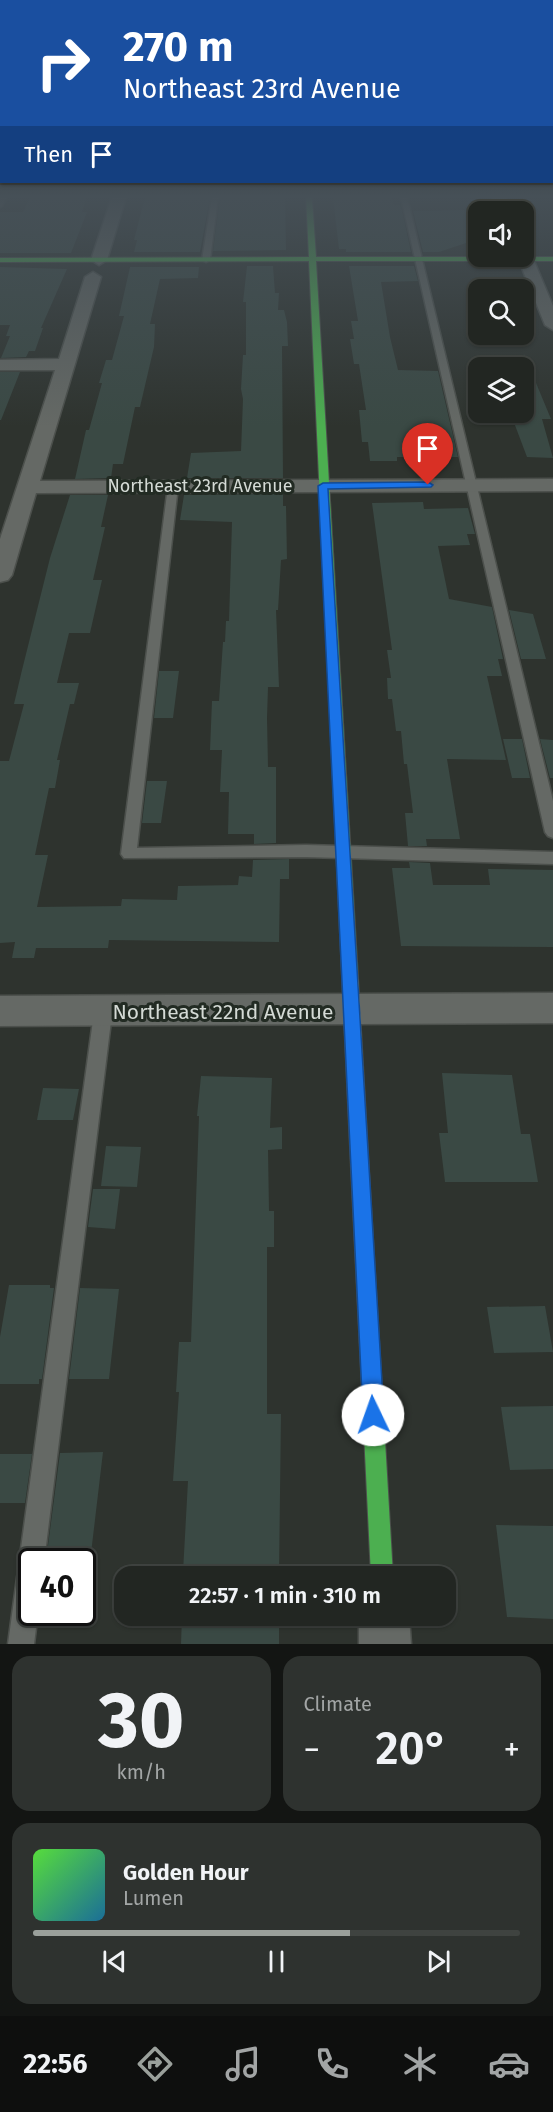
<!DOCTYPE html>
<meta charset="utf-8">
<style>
:root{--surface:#222622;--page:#2e322f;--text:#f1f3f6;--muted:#a2a5a5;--line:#3f4340;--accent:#9aa09b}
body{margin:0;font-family:"Fira Sans",sans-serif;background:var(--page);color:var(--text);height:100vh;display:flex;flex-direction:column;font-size:22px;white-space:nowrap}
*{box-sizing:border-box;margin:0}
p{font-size:20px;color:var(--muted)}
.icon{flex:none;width:33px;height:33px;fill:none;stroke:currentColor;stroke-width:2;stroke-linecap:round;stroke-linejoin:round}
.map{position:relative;height:1644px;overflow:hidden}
.side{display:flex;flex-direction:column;gap:12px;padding:12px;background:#131513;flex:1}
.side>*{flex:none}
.banner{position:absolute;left:0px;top:0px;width:554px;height:183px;box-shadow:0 2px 4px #0004,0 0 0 2px var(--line);background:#1a4fa0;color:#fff;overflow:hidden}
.buttons{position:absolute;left:468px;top:201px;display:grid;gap:12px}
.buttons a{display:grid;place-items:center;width:66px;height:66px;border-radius:12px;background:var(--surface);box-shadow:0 2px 4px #0004,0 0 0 2px var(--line);font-size:30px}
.speed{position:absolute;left:18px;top:1548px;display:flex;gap:12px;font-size:30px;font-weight:700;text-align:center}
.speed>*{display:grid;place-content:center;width:78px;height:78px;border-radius:50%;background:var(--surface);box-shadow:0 2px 4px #0004,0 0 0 2px var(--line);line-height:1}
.speed .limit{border:3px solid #111;border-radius:9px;background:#fff;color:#111}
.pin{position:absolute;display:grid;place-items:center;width:51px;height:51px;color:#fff;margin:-62px -26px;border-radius:50% 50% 50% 0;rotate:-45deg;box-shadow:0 0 6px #0007}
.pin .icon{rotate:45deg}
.me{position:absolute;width:66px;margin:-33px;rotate:357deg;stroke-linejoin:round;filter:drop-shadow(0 0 4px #0008)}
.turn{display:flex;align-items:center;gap:21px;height:126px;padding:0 24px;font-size:27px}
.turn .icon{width:78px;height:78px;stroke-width:2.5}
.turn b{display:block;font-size:42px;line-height:51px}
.then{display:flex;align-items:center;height:57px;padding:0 24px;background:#0003;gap:12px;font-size:22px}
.big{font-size:45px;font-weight:600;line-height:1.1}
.side .card{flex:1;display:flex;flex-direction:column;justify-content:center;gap:9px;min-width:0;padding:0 21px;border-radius:18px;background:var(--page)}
.side .dial{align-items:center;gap:0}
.dial b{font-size:78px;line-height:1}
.song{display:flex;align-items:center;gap:18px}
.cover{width:72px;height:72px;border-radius:9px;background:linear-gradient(135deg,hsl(110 70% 55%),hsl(200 70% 35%))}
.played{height:6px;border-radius:3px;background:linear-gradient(90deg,var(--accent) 65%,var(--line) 65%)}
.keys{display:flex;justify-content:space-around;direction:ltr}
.heat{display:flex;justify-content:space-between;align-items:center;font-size:33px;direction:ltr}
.side .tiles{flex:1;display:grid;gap:12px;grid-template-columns:1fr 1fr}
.card:last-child{grid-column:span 2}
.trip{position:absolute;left:114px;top:1566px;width:342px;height:60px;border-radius:18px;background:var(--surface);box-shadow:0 2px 4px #0004,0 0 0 2px var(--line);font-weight:600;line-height:60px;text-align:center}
.tab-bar{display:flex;height:96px;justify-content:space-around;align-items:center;background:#0e0f0e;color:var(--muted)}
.tab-bar .icon{width:42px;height:42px}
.tab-bar .selected{color:var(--accent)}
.tab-bar b{font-size:27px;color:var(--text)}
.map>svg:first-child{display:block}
.building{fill:#3a4944}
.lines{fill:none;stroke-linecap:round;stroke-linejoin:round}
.lane-casing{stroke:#4c504c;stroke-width:3}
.street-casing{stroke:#4c504c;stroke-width:3}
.fast-casing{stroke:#4c504c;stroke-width:2}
.slow-casing{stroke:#4c504c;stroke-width:2}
.lane{fill:#656965;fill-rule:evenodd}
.street{fill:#656965;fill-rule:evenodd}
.fast{fill:#4caf50;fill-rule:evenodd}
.slow{fill:#ffc107;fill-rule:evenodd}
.route{fill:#1a73e8;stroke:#114b97;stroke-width:1.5}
.labels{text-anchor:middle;stroke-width:6;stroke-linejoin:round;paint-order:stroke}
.far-street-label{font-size:18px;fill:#d4dad5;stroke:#222b23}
.street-label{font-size:21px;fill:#d4dad5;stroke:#222b23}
</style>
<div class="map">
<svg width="553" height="1644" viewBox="0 0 553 1644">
<rect width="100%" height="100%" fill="#2e332e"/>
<path class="building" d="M30,197H87L82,212H87L71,253H0V212H23Z
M145,197H210L200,252H134L137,240H134Z
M220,197H285L286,250L213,251Z
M333,197H392L394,205H400L402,210L411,252H346V249H339Z
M470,210L478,239L439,252H423L413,211Z
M247,266H273L275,293H279L278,310H284L287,322L288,346H282L283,478H187L191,453L241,451L243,399L241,389L243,355H246V302H243Z
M349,266H414L418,281L381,282L390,337L398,370L438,371L458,457H397V461H370L368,442H362L359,410H366L359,364H354L350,339H354L351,321H358Z
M0,267L67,269L41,328H43L35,351H29L26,357L1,358L10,336H6L10,325H0Z
M130,267H199L198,278L160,279L150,324H155L154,347L140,407H135L123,464H113L111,478L75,479L86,430H89L102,383H99L106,360H112L124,316H119Z
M524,354L551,419H542L553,458L527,457L510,412H524Z
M0,372H20L1,420H0Z
M283,494V506H286L287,559L281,560L278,610H276L279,687H268L267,718L268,767H276V843L254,844V834H228L229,792H220L222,750H210L212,701H219L223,642H225L226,621H229L232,522L180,520L184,495Z
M70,495H108L101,527H105L93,580H102L90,633H69L57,683H79L74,704H70L57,760H60L55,788H49L35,855H48L37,907L121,906L122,899L177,900L178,886L238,885L239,876L252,877L253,860L289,859V879H280L279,942L109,940L108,948H36L34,958H12L15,942L0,943V761H9L24,704H14L22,670L50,558Z
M423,502L424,509L468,508L475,534H467L470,545L438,546L449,599L492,607L503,659H498L502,676H487L506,760L447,759L460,839H426L427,846H408L405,813H413L407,764H404L401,731H396L392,699H388L387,678H391L387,650H392L372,503Z
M509,610L533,614L546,659H521Z
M159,671H179L173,718H154Z
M503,739H522L530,778H512Z
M540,739L553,740V778H550Z
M147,781H167L161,823H142Z
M409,862L430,863L433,885H490L488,869L553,870V947L401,946L392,868H410Z
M442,1073L512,1075L521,1134H530L538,1182H445L439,1133H448Z
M201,1076L272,1078L270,1128L282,1127V1149L268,1150L269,1211H274V1247H267V1414H281L279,1574L183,1572L188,1481H173L179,1392H176L179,1342H191L199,1116H197Z
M43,1088L79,1089L73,1120H37Z
M106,1146L141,1147L137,1187L101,1186Z
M93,1189H120L115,1229L88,1227Z
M9,1285H50V1288H54L42,1379H39V1384H0V1337Z
M80,1288L119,1289L109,1379H69Z
M545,1306L553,1352L494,1353L487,1307Z
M553,1406V1469L510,1470L501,1407Z
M103,1452L90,1562L46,1561L60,1453Z
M0,1454H32L25,1503H0Z
M496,1525L553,1526V1619L507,1617Z
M182,1616H279V1644H181Z"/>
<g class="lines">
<defs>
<path id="lane" d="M7,197L2,206L0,207V197Z
M212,197H218L210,260L206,262L202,260Z
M401,197H407L553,801V838L548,836L545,832Z
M173,483L178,486L137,848L306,845L553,852V864L306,857L124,858L121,854L168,486Z
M103,1005L109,1008L112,1013L44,1562H32V1612H38L34,1644H8L94,1013L97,1008Z"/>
<path id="street" d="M112,197H126L107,260L99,265L91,260Z
M492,197H506L512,212H498Z
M524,251L532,256L553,306V330L545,325L517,256H524Z
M93,272L101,277L40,481L553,479V491L36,493L12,575L8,580L0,582V539L55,370H0V360L59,359L85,277Z
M553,993V1023L0,1026V996Z
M359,1616H409L411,1644H359Z"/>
<path id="fast" d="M306,197H312L316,257H553V261H316L358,978L355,983L350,985L345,983L342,978L309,261L0,262V258L309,257Z
M360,1160L366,1163L369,1169L393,1576H371L351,1169L354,1163Z"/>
<path id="slow" d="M350,971L355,973L358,978L369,1169L366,1175L360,1178L354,1175L351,1169L342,978L345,973Z"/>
</defs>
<use href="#lane" class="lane-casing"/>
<use href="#street" class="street-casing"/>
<use href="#fast" class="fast-casing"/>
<use href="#slow" class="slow-casing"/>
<use href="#lane" class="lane"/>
<use href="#street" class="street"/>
<use href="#fast" class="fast"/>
<use href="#slow" class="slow"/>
</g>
<linearGradient id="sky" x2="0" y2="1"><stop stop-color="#191c19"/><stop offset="0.46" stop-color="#465057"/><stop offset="1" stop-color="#465057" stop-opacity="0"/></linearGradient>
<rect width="553" height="427" fill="url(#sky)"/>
<path class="route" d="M428,482L433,485L431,487L328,489L384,1415L381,1422L373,1425L366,1422L363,1415L318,486L323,483Z"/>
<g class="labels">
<g class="far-street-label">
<text x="200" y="492">Northeast 23rd Avenue</text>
</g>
<g class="street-label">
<text x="223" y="1019">Northeast 22nd Avenue</text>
</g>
</g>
</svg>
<div class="buttons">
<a><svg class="icon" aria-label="sound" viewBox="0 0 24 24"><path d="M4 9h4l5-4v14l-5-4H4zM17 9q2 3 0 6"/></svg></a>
<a><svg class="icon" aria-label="search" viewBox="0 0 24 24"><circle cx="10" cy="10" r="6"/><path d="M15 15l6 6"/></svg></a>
<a><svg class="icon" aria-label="layers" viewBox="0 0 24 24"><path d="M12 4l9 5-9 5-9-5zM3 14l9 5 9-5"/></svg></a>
</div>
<div class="speed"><div class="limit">40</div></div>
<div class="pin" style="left:428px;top:485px;background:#d93025"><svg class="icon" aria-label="arrive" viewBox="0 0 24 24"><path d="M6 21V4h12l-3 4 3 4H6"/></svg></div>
<svg class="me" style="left:373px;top:1415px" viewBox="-20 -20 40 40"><circle r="19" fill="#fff"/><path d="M0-13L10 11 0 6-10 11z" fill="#1a73e8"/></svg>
<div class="trip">22:57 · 1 min · 310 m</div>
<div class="banner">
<div class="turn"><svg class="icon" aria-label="right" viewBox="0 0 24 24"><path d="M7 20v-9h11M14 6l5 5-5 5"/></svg><div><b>270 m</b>Northeast 23rd Avenue</div></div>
<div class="then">Then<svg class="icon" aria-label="arrive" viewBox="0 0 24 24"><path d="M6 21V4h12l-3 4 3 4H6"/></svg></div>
</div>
</div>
<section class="side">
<div class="tiles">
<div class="card dial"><b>30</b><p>km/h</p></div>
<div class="card"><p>Climate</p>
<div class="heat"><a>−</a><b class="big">20°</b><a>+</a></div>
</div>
<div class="card">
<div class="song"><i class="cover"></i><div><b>Golden Hour</b><p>Lumen</p></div></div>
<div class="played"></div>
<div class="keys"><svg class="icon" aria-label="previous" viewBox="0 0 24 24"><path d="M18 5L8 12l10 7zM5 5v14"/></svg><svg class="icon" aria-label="pause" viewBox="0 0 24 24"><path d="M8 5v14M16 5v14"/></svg><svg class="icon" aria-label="next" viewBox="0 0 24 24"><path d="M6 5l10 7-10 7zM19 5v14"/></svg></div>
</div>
</div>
</section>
<nav class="tab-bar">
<b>22:56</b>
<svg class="icon selected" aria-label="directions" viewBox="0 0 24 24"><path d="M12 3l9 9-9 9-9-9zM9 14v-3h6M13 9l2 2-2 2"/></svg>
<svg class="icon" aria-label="music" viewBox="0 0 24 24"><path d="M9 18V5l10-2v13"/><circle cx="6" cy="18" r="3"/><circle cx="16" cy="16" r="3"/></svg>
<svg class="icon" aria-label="phone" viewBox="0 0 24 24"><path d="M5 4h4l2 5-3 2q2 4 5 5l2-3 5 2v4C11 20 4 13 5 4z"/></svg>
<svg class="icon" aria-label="climate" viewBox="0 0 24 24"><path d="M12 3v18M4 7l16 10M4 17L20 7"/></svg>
<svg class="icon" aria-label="car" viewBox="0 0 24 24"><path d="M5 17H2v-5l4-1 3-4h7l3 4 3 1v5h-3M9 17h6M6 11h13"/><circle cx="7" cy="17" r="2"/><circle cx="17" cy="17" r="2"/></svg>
</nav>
